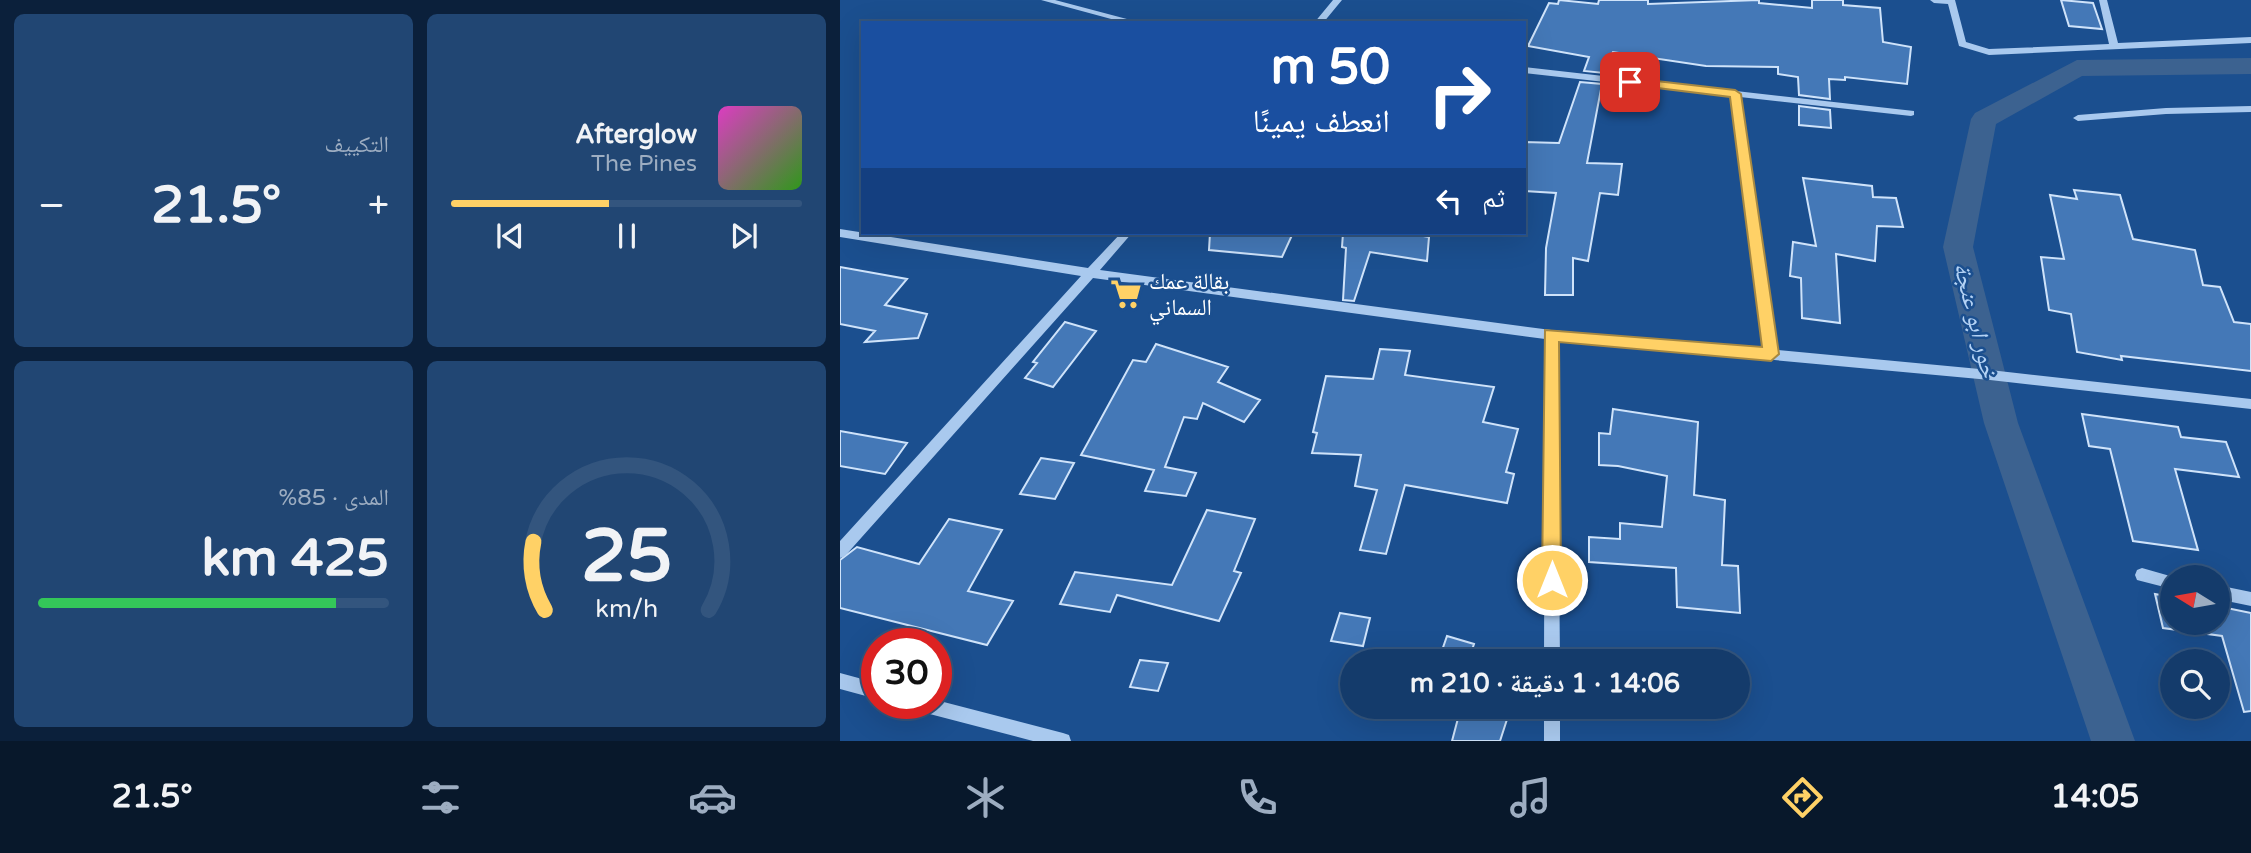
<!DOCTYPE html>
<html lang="ar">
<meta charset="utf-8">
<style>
:root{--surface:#143b6b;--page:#214673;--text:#f1f3f6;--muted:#9dadc1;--line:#33557e;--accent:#ffd166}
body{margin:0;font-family:"Varela Round","Noto Naskh Arabic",sans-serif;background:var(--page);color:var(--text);direction:rtl;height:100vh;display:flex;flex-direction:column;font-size:26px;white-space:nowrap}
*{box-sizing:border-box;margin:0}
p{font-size:23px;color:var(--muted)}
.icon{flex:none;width:38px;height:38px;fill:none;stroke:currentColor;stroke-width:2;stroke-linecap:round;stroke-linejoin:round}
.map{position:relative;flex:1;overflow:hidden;direction:ltr}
.details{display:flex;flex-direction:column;gap:14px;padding:14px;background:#0b203b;width:840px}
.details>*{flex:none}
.top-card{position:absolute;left:21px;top:21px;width:665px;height:214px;border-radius:0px;box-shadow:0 7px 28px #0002,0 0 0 2px var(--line);direction:rtl;background:#1a4fa0;color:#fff;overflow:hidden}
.needle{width:46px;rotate:281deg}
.fabs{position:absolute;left:1320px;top:565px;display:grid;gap:14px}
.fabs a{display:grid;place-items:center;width:70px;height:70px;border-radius:50%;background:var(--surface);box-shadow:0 7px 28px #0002,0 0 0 2px var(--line);font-size:35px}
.speed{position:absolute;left:21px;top:628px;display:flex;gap:14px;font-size:35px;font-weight:700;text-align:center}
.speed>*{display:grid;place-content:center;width:91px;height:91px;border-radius:50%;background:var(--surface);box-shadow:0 7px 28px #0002,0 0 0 2px var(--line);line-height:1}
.speed .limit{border:10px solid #d22;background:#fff;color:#111}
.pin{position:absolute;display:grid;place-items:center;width:60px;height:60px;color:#fff;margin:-30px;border-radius:14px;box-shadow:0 4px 10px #0006}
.me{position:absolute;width:77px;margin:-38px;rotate:0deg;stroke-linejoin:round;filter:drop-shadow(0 0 5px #0008)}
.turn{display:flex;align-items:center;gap:24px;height:147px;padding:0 21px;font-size:32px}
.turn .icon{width:91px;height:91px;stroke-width:2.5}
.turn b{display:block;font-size:49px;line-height:60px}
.then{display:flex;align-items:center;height:66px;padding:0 21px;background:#0003;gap:14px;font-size:26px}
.big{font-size:52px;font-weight:700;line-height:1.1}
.details .tile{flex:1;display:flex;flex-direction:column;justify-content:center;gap:10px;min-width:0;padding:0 24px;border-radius:10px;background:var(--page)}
.details .dial{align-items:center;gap:0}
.dial svg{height:182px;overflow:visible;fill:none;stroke:var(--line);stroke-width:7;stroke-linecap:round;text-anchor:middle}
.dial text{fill:var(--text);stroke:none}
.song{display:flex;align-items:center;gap:21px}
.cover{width:84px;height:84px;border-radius:10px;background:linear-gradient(135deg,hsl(310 70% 55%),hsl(110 70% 35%))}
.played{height:7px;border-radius:4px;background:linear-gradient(90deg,var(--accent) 45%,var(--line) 45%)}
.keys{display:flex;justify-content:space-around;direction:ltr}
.heat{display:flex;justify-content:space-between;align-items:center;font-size:38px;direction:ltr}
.charge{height:10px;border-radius:5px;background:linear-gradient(90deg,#34c759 85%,var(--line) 0)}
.details .tiles{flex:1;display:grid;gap:14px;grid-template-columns:repeat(2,1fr)}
.trip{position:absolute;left:500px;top:649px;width:410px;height:70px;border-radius:35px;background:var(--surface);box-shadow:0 7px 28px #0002,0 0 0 2px var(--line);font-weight:700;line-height:70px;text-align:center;direction:rtl}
.tabs{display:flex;height:112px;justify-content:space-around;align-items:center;background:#08182b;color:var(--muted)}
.tabs .icon{width:49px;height:49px}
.tabs .on{color:var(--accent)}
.tabs b{font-size:32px;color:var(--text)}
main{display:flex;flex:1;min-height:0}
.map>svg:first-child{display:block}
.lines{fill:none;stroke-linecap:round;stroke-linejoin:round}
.canal{fill:#3c6290;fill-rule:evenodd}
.building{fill:#4478b7;stroke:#cfe3fa;stroke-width:2}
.minor{fill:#a9c9ee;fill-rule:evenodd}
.route{fill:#ffd166;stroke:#a68842;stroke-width:2}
.labels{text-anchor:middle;stroke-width:5;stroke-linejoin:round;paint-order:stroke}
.poi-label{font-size:23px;fill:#fff;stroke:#1b4f8f;text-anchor:start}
.water-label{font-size:24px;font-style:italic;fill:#b5d3f5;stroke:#1b4f8f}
</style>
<main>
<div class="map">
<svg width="1411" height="741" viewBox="0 0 1411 741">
<rect width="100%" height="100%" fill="#1b4f8f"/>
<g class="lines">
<path class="canal" d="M1411,58V74L1242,76L1156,124L1133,247L1178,423L1295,741H1251L1144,423L1103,247L1131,119L1135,113L1237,60Z"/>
</g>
<path class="building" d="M719,0L758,4L759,0H808V4L919,0V3L972,8V0H1003V5L1040,8L1043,42L1071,47L1067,84L1005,77V80L989,79L990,99L959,95L958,77L938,74V67L866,66L773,52L770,60H767L764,73L744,71L749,57L688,46L709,3L718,4Z
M1221,0L1253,3L1262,29L1229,26Z
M740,82L762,84L747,163L782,164L778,195L760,193L748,261L733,258V295H705L706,248L716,193L684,191V142L719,143Z
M959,106L990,110L991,128L959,125Z
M963,178L1032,186L1033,197L1056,198L1063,227L1037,226L1035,261L996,254L1000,323L962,318L961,278L950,276L953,242L976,246Z
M1234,190L1280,195L1293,239L1355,250L1363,285L1380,287L1394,322L1411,324V371L1281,356L1282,360L1237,352L1231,314L1209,310L1201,257L1224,259L1210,195L1237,199Z
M370,233H453L442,257L369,250Z
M503,233H566L589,237L587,261L530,252L514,301L503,300L506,248L502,247Z
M0,267L67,279L45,305L87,314L78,338L25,342L35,331L0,324Z
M225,322L256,331L213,387L185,378L197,363L193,362Z
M316,344L388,367L378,382L420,400L404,422L363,403L357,419L344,417L325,467L356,473L346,496L305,491L314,470L241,455L293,360L306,362Z
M540,349L570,351L565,375L654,387L643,422L678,429L666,472L674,474L667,503L565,485L546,554L520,550L537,490L515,486L521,455L472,453L477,433L473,432L486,376L533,379Z
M773,409L858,422L854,495L885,500L882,565L898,566L900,613L837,607L836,568L749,562V537L780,539V523L822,527L827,476L778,466L759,465V433L770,434Z
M1242,414L1338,427L1341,437L1386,442L1399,477L1335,469L1358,550L1293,541L1270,449L1249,446Z
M0,431L67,443L45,474L0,466Z
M201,458L234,463L215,499L180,494Z
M367,510L415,519L394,571L401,573L379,621L277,595L270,612L220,604L235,572L332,585Z
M109,519L162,530L128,591L173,601L147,645L0,608V560L17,547L79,564Z
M1315,594L1332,597V623H1377V606L1411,613V711L1404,712L1382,636L1323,628Z
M500,613L530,618L523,646L491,641Z
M607,636L634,644L628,662H598Z
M300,660L328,663L318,691L290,687Z
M621,707H671L660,741H612Z"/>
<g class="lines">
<path class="minor" d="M201,0H215L302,23H286Z
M493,0H502L483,23H474Z
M1090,0H1115L1126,42L1149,49L1269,44L1259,0H1267L1278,43L1411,37V43L1149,55L1119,46L1108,4L1094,3Z
M684,67L1074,111V115L1071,116L900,97L937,350L1150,370L1411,399V409L1150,380L717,340L720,662H704L705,339L253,278L5,556L0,558V541L241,276L0,237V229L248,268L281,233H292L260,270L711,330L924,349L891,96L684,73Z
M1411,106V112L1326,114L1238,121L1233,118L1238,115L1326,108Z
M1302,568L1337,578H1332V589L1297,580L1295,575L1297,570Z
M1377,585L1411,592V606L1377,599Z
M0,673L37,683V699L0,689Z
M96,700L223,733L229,735L231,741H193L82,712L76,710L74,704H96Z
M704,707H720V741H704Z"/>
</g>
<path class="route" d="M790,78L895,90L901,94L939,354L931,361L719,342L721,580L718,586L712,589L705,586L702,580L705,330L922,347L890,97L785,84V79Z"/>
<defs>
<symbol id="supermarket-bare" viewBox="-9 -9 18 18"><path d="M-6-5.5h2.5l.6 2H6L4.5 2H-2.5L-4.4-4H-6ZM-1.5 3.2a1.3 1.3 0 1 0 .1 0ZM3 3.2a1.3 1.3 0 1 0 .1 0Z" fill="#ffd166" stroke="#1b4f8f" stroke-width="2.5" paint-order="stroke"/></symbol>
</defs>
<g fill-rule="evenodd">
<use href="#supermarket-bare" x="264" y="272" width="44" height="44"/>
</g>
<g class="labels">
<g class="poi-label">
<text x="309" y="289">بقالة عمك<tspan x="309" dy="26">السماني</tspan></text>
</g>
<g class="water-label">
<text transform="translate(1136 320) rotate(76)" y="8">خور ابو عنجة</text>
</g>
</g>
</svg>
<div class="fabs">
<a><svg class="needle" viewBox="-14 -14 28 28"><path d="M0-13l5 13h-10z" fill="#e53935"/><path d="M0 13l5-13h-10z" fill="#9dadc1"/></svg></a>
<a><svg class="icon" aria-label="search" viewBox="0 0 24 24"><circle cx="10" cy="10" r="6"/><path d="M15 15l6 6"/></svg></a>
</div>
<div class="speed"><div class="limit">30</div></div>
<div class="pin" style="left:790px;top:82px;background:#d93025"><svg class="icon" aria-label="arrive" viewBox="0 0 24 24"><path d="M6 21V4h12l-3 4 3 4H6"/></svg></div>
<svg class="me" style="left:712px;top:580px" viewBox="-20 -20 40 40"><circle r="17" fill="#ffd166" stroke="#fff" stroke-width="3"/><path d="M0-11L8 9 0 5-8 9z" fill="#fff"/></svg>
<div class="trip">14:06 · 1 دقيقة · 210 m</div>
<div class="top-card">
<div class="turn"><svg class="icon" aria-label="right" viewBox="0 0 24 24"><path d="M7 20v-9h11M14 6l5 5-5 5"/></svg><div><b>50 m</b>انعطف يمينًا</div></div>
<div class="then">ثم<svg class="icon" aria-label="left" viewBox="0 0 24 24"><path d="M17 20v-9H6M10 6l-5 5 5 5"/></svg></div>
</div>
</div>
<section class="details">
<div class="tiles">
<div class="tile">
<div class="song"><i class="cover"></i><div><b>Afterglow</b><p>The Pines</p></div></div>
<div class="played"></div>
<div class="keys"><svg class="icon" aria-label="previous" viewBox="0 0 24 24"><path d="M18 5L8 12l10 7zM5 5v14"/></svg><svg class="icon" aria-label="pause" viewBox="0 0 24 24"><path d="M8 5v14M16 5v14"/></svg><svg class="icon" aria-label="next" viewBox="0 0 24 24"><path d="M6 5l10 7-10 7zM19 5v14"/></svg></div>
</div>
<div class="tile"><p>التكييف</p>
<div class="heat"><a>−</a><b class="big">21.5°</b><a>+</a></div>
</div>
<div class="tile dial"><svg viewBox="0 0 100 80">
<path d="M14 69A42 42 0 1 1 86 69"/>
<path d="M14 69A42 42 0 0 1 9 39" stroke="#ffd166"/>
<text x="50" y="56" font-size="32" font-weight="700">25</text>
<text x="50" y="72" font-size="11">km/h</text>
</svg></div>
<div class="tile"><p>المدى · 85%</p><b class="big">425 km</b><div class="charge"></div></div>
</div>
</section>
</main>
<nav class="tabs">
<b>14:05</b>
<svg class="icon on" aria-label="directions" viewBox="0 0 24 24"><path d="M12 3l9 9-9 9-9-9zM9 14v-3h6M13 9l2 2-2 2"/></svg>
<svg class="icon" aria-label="music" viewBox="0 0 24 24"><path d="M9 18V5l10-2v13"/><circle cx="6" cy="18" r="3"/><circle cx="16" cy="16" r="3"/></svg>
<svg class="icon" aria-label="phone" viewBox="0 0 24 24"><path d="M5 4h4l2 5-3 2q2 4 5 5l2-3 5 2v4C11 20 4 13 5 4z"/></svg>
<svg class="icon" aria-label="climate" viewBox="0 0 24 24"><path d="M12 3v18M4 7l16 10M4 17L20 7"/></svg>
<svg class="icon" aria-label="car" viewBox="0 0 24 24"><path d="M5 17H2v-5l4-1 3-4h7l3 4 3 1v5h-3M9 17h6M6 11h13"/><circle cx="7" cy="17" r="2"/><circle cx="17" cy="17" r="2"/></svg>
<svg class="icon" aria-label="filters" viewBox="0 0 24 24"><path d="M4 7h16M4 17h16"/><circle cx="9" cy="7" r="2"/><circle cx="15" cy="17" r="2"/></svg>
<b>21.5°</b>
</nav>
